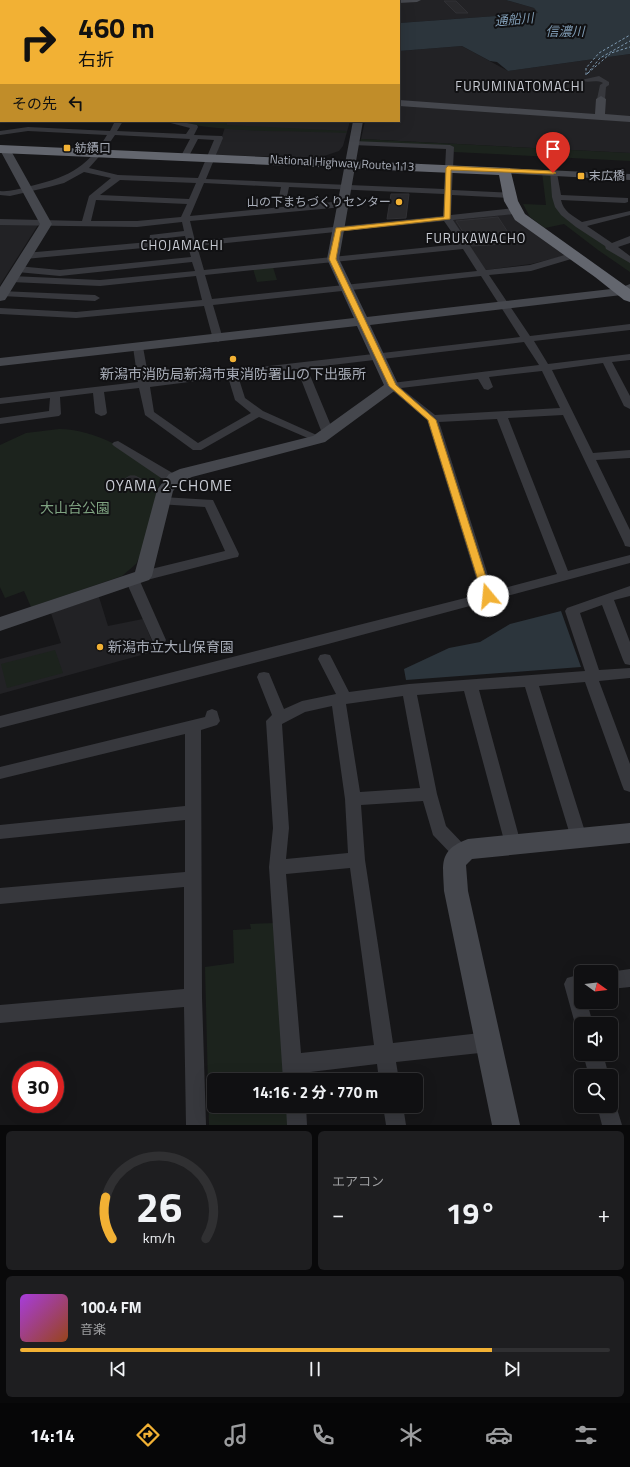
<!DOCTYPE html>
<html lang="ja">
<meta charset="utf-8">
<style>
:root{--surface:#101012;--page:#1e1e20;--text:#f1f3f6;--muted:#9c9d9f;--line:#303032;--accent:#f2b134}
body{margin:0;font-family:"Titillium Web","Noto Sans JP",sans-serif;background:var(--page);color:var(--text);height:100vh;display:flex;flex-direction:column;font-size:15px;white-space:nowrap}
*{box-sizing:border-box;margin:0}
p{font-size:13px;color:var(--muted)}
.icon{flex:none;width:22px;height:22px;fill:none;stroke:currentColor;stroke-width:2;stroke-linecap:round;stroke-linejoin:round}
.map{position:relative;height:1125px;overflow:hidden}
.sheet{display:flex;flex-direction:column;gap:6px;padding:6px;background:#09090a;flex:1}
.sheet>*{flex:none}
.hud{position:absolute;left:0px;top:0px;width:400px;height:122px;box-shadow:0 4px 16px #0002,0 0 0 1px var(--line);background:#f2b134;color:#111;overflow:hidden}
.needle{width:26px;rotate:105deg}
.tools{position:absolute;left:574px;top:965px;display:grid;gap:8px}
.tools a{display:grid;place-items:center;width:44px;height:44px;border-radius:6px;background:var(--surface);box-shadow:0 4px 16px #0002,0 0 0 1px var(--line);font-size:20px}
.speed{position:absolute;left:12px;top:1061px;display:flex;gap:8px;font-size:20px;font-weight:700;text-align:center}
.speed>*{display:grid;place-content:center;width:52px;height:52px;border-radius:50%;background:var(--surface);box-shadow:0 4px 16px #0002,0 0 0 1px var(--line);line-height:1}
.speed .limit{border:6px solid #d22;background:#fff;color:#111}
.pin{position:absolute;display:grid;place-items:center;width:34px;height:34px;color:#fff;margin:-41px -17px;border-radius:50% 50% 50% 0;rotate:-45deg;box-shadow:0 0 4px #0007}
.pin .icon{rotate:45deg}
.me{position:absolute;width:44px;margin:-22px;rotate:343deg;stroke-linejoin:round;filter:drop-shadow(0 0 3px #0008)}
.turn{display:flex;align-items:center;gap:14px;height:84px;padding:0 12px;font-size:18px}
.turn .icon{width:52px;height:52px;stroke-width:2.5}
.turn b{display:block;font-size:28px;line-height:34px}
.then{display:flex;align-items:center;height:38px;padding:0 12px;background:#0003;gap:8px;font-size:15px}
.big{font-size:30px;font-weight:700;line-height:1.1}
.sheet .tile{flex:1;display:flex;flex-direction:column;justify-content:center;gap:6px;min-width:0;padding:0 14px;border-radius:6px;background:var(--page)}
.sheet .dial{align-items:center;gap:0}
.dial svg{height:104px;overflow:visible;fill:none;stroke:var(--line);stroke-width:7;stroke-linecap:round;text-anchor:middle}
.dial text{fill:var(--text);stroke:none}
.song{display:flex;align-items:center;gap:12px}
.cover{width:48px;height:48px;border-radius:6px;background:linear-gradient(135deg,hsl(280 70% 55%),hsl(20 70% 35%))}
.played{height:4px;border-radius:2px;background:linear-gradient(90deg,var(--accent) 80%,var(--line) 80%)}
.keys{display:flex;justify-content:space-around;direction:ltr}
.heat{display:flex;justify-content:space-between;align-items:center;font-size:22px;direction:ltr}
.sheet .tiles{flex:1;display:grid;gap:6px;grid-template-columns:1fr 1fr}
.tile:last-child{grid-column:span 2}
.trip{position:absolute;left:207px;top:1073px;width:216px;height:40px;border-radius:6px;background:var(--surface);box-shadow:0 4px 16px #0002,0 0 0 1px var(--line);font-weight:700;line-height:40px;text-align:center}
.dock{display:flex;height:64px;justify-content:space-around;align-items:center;background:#060607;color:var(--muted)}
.dock .icon{width:28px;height:28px}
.dock .active{color:var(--accent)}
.dock b{font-size:18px;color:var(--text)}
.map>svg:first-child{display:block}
.built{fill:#222225}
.green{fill:#1c231d}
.water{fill:#2c353c}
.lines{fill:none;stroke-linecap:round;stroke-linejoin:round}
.ferry{stroke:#7f9bb3;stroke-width:1;stroke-dasharray:2.5 2;stroke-linecap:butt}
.building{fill:#29292c;stroke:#303034}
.street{fill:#37383d;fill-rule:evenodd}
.secondary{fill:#45474d;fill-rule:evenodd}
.highway{fill:#63666e;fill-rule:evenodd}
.route{fill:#f2b134;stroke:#9d7322}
.poi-dot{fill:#f2b134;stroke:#111113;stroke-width:1.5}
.labels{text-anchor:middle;stroke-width:4;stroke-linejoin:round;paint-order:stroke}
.far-poi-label{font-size:12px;fill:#a8adb8;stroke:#111113;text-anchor:start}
.far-street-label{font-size:12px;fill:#a8adb8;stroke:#111113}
.far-water-label{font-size:13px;font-style:italic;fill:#7f9bb3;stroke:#111113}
.far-neighbourhood-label{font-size:13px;letter-spacing:1px;fill:#c9ccd4;stroke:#111113}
.poi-label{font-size:14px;fill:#a8adb8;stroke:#111113}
.park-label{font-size:14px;fill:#7fa381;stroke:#111113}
.neighbourhood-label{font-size:15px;letter-spacing:1px;fill:#c9ccd4;stroke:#111113}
</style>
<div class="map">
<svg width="630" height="1125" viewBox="0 0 630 1125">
<rect width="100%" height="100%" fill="#161618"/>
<path class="built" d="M197,0H506L534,8L539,13L399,23V1H182Z
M462,46L508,71L630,54V153L361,139L365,121H399V51Z
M227,121H350L343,146L339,151L318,158L216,155Z
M510,214L568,255L531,264L486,270L452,220Z
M0,224L38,225L0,285Z
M99,597L108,626L143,619L156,651L0,694V659L61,643L51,613Z"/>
<path class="green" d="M172,121H227V125L347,131L346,133C291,131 225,133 172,121Z
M361,139L630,153V161L454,152V147L360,143Z
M542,172L553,173L558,205L630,260V272L598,250L564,224L545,228L530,217L523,204L546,205Z
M273,267L277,280L257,282L253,269Z
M59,429C94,429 135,452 161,475L142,551L136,564L122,576L31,607L24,591L5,598L0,587V445L26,433Z
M55,650L63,673L7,688L1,664Z
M275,923L287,1080H214V1106H289L291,1125H209L205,967L234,963L233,930L251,929L250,924Z"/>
<path class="water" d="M506,0H630V54L508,71L497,62L490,61L462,46L399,51V23L538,13L534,8Z
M561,611L581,667L406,680L404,669L449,648L480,642L510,624Z"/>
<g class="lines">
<path class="ferry" d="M588,73L611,53L630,47
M587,74L600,58L630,41
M586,75V68L599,53L630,35"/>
</g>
<path class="building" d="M444,1H456L468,13H456Z
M391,194H409L406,218L387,219Z
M498,217L513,240H502L504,244L472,246L456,221Z
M130,476H135L143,480L130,487L119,482Z"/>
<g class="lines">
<path class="street" d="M35,0H42L43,1H36Z
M0,3H1V7H0Z
M599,76L609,82V85L606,87L605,99L601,101L597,99L600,85L603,83C595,79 587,84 581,80Z
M0,82H1V87H0Z
M0,98H1V102H0Z
M115,121H123L117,131L186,134L190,128L163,121H177L197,125L198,127L194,135L222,136L223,138L206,179L444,189L446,149L353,145L349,143L353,141L450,145L454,147L452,190L513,193L514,195L510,198L452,195L451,215L515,208L519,211L515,214L453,220L486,270L530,265L575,252L580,255L578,257L531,271L489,275L530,336L630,324V330L534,341L548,364L630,354V360L612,362L630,396V409L624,406L603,363L552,370L593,453L630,450V458L596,460L630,530V547L625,546L624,543L563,415L508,418L568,571L630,555V563L328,644L0,728V716L481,594L427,420L387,386L392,383L539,365L524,342L307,368L334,433L328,436L322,433L297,369L238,376L245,398L263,411L321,437L323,439L317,442L259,417L201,450H193L145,415L139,388L104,392L107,413L105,415L101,416L95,413L93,393L60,397L61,414L59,416L0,424V418L49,411L50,398L0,404V398L138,382L133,347L138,344L143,347L149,380L520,337L481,276L213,305L223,339L218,342L213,339L204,306L76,318L0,314V308L76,312L202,300L196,276L100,286L11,282L6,279L11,276L100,280L195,271L192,262L60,276L17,272L12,269L17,266L60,270L191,257L185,236L158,239V244L154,247L25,259L20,256L25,253L149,242L150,235L184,231L182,222L137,227L0,225V219L82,221L89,196L111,178L84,172L64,183L49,187L10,196L0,195V191C9,192 18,189 27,187C65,178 86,170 107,135L28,131L0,135V131L28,127L110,131ZM115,135L190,139L181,156L185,158L189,156L198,139L214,140L198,178L118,175L89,168L104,151ZM120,180L196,183L189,199L100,195ZM204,183L281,187L279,197L283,200L287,197L289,187L444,194L443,216L195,241L190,221L343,207L347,204L343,201L190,216ZM96,200L187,204L181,217L137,221H91ZM444,221L460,244L204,270L197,246ZM463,249L477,271L212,299L205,275ZM542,371L560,408L435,415L401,388L478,379L484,389L488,390L493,387L489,377ZM228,377L235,400L251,413L198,443L154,412L150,387ZM497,419L557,574L493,591L439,422Z
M550,171L557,173L561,195L628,198V202L625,203L561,200C563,211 573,216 582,222L630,211V215L587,226L612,243L630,236V243L618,247L630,256V263L606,249L605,246L576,227L561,215L555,207L552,197Z
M0,291L95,295L100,298L95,301L2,296L0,295Z
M118,441L181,478L175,482L161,478L114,446L112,444L114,442Z
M162,497L213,500L239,554L238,557L233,558L143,581L139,579L166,640L164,644L159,645L154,644L152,640L125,579L127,576H137L138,573L143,571L225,551L205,507L158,504L156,501Z
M630,586V596L614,600L630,642V665L625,664L623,660L602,605L580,613L599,670L630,668V678L599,681L630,764V792L624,790L622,785L585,682L539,686L587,838L585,843L579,845L573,843L571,838L525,687L479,690L521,844L519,849L513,851L507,849L505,844L464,691L417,695L437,794L446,826L467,848L469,853L467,858L461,860L455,858L433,835L423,801L361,805L365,860L393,1043L489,1032L496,1035L499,1042L496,1049L489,1052L396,1062L399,1080H379L377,1064L302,1073L303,1080H283L269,867L273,828L266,721L272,715L257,677L259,673L264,672L269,673L284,709L302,701L336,694L318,659L320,655L325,654L330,655L349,692L409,684L585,671L565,611L567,608ZM403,696L420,788L360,792L346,704ZM332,706L345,799L348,853L286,859L289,828L282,724L305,712ZM350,868L374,1045L301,1053L286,874Z
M212,709L217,711L220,721L217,725L201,730L202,997L206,1125H186L184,1007L0,1023V1005L184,989V887L0,904V888L185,872V820L0,839V825L185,806V734L0,779V767L205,717L207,711Z
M630,969V987L611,989V972H609Z
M581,974V1002H587L593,1024H581V1032L577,1031L564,984L567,978Z
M583,1054H603L609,1076H589Z
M611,1098L614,1099L622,1125H602L597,1106H611Z
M286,1106H306L307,1125H287Z
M383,1106H403L406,1125H386Z"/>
<path class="secondary" d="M396,0H421L417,2L399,3V1Z
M0,9L1,10V16L0,15Z
M0,28H1V34H0Z
M601,96L606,99L605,114L630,116V122L399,106V100L595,114L596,99Z
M353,121H363L339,259L367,317L620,288L630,284V294L370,325L399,386L397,389L325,442L192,477L181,482L173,491L152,576L149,580L0,631V617L135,572L157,490L169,474L180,469L313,436L384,385L357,326L0,366V358L354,318L327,259Z
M5,146L10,149L52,224L7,297L5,300L0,301V287L40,224L0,150L1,147Z
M505,168L630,174V180L501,173L499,171L501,169Z
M630,823V843L472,859L466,865L468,891L520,1125H492L444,891C443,864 438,850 468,839Z"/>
<path class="highway" d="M0,145L510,168L518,201L525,214L630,289V302L624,300L595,277L515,220L504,201L499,175L0,153Z"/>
</g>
<path class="route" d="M448,166L553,171L556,173L553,174L451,170L450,219L341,231L336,259L396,385L436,420L492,596L488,600L483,596L428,420L389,386L329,259L336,228L444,217L446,168Z"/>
<g class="poi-dot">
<rect x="63" y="144" width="8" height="8" rx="2"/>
<rect x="577" y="172" width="8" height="8" rx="2"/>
<circle cx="399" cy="202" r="4"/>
<circle cx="233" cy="359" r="4"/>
<circle cx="100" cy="647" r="4"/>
</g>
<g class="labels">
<g class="far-poi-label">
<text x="75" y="152">紡績口</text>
<text x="589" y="180">末広橋</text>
<text x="391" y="206" text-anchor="end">山の下まちづくりセンター</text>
</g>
<g class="far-street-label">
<text transform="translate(342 163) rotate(3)" y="4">National Highway Route 113</text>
</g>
<g class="far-water-label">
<text transform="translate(514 19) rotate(-5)" y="5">通船川</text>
<text x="565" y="36">信濃川</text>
</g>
<g class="far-neighbourhood-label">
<text x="520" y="91">FURUMINATOMACHI</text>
<text x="476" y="243">FURUKAWACHO</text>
<text x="182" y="250">CHOJAMACHI</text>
</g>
<g class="poi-label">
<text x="233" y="379">新潟市消防局新潟市東消防署山の下出張所</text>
<text x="108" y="652" text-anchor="start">新潟市立大山保育園</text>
</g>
<g class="park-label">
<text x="75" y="513">大山台公園</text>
</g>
<g class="neighbourhood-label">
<text x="169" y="491">OYAMA 2-CHOME</text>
</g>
</g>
</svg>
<div class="tools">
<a><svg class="needle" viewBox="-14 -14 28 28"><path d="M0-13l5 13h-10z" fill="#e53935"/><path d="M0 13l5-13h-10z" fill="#9c9d9f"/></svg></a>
<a><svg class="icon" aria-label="sound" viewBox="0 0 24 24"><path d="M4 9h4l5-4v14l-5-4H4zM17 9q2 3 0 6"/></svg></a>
<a><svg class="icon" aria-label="search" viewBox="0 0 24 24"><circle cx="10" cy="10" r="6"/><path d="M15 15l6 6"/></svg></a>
</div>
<div class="speed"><div class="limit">30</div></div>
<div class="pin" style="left:553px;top:173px;background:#d93025"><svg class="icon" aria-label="arrive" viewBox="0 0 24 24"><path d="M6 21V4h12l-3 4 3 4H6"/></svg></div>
<svg class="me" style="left:488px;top:596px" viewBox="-20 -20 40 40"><circle r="19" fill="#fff"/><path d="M0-13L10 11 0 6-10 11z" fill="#f2b134"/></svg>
<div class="trip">14:16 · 2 分 · 770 m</div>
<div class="hud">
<div class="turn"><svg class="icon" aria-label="right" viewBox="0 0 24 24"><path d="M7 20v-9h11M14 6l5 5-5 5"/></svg><div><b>460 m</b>右折</div></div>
<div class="then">その先<svg class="icon" aria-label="left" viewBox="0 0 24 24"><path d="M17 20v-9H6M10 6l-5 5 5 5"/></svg></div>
</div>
</div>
<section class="sheet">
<div class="tiles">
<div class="tile dial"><svg viewBox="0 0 100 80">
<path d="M14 69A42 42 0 1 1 86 69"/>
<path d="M14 69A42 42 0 0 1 9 37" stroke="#f2b134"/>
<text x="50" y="56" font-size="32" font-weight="700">26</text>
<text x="50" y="72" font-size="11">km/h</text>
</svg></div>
<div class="tile"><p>エアコン</p>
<div class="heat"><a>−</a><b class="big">19°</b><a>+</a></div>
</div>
<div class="tile">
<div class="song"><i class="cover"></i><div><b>100.4 FM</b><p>音楽</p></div></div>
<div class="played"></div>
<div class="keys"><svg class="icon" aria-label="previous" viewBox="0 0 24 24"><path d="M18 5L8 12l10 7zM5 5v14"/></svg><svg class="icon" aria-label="pause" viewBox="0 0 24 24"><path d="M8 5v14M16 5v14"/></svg><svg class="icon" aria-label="next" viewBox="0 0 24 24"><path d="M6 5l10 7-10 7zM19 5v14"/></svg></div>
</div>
</div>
</section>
<nav class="dock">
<b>14:14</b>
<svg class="icon active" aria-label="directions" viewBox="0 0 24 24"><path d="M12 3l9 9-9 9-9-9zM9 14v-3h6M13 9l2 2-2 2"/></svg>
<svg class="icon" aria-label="music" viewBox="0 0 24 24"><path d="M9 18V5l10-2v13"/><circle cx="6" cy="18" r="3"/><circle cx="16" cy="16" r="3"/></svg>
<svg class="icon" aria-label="phone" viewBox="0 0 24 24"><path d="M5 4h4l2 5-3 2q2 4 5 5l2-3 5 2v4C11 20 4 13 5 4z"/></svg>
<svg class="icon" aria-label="climate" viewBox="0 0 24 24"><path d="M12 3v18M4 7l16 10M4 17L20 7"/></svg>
<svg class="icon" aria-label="car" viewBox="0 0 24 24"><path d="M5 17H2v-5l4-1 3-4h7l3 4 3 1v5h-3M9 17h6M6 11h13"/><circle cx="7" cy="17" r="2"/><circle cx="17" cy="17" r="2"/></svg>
<svg class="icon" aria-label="filters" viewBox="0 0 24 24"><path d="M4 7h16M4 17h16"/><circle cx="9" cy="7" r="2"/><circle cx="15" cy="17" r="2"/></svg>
</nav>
